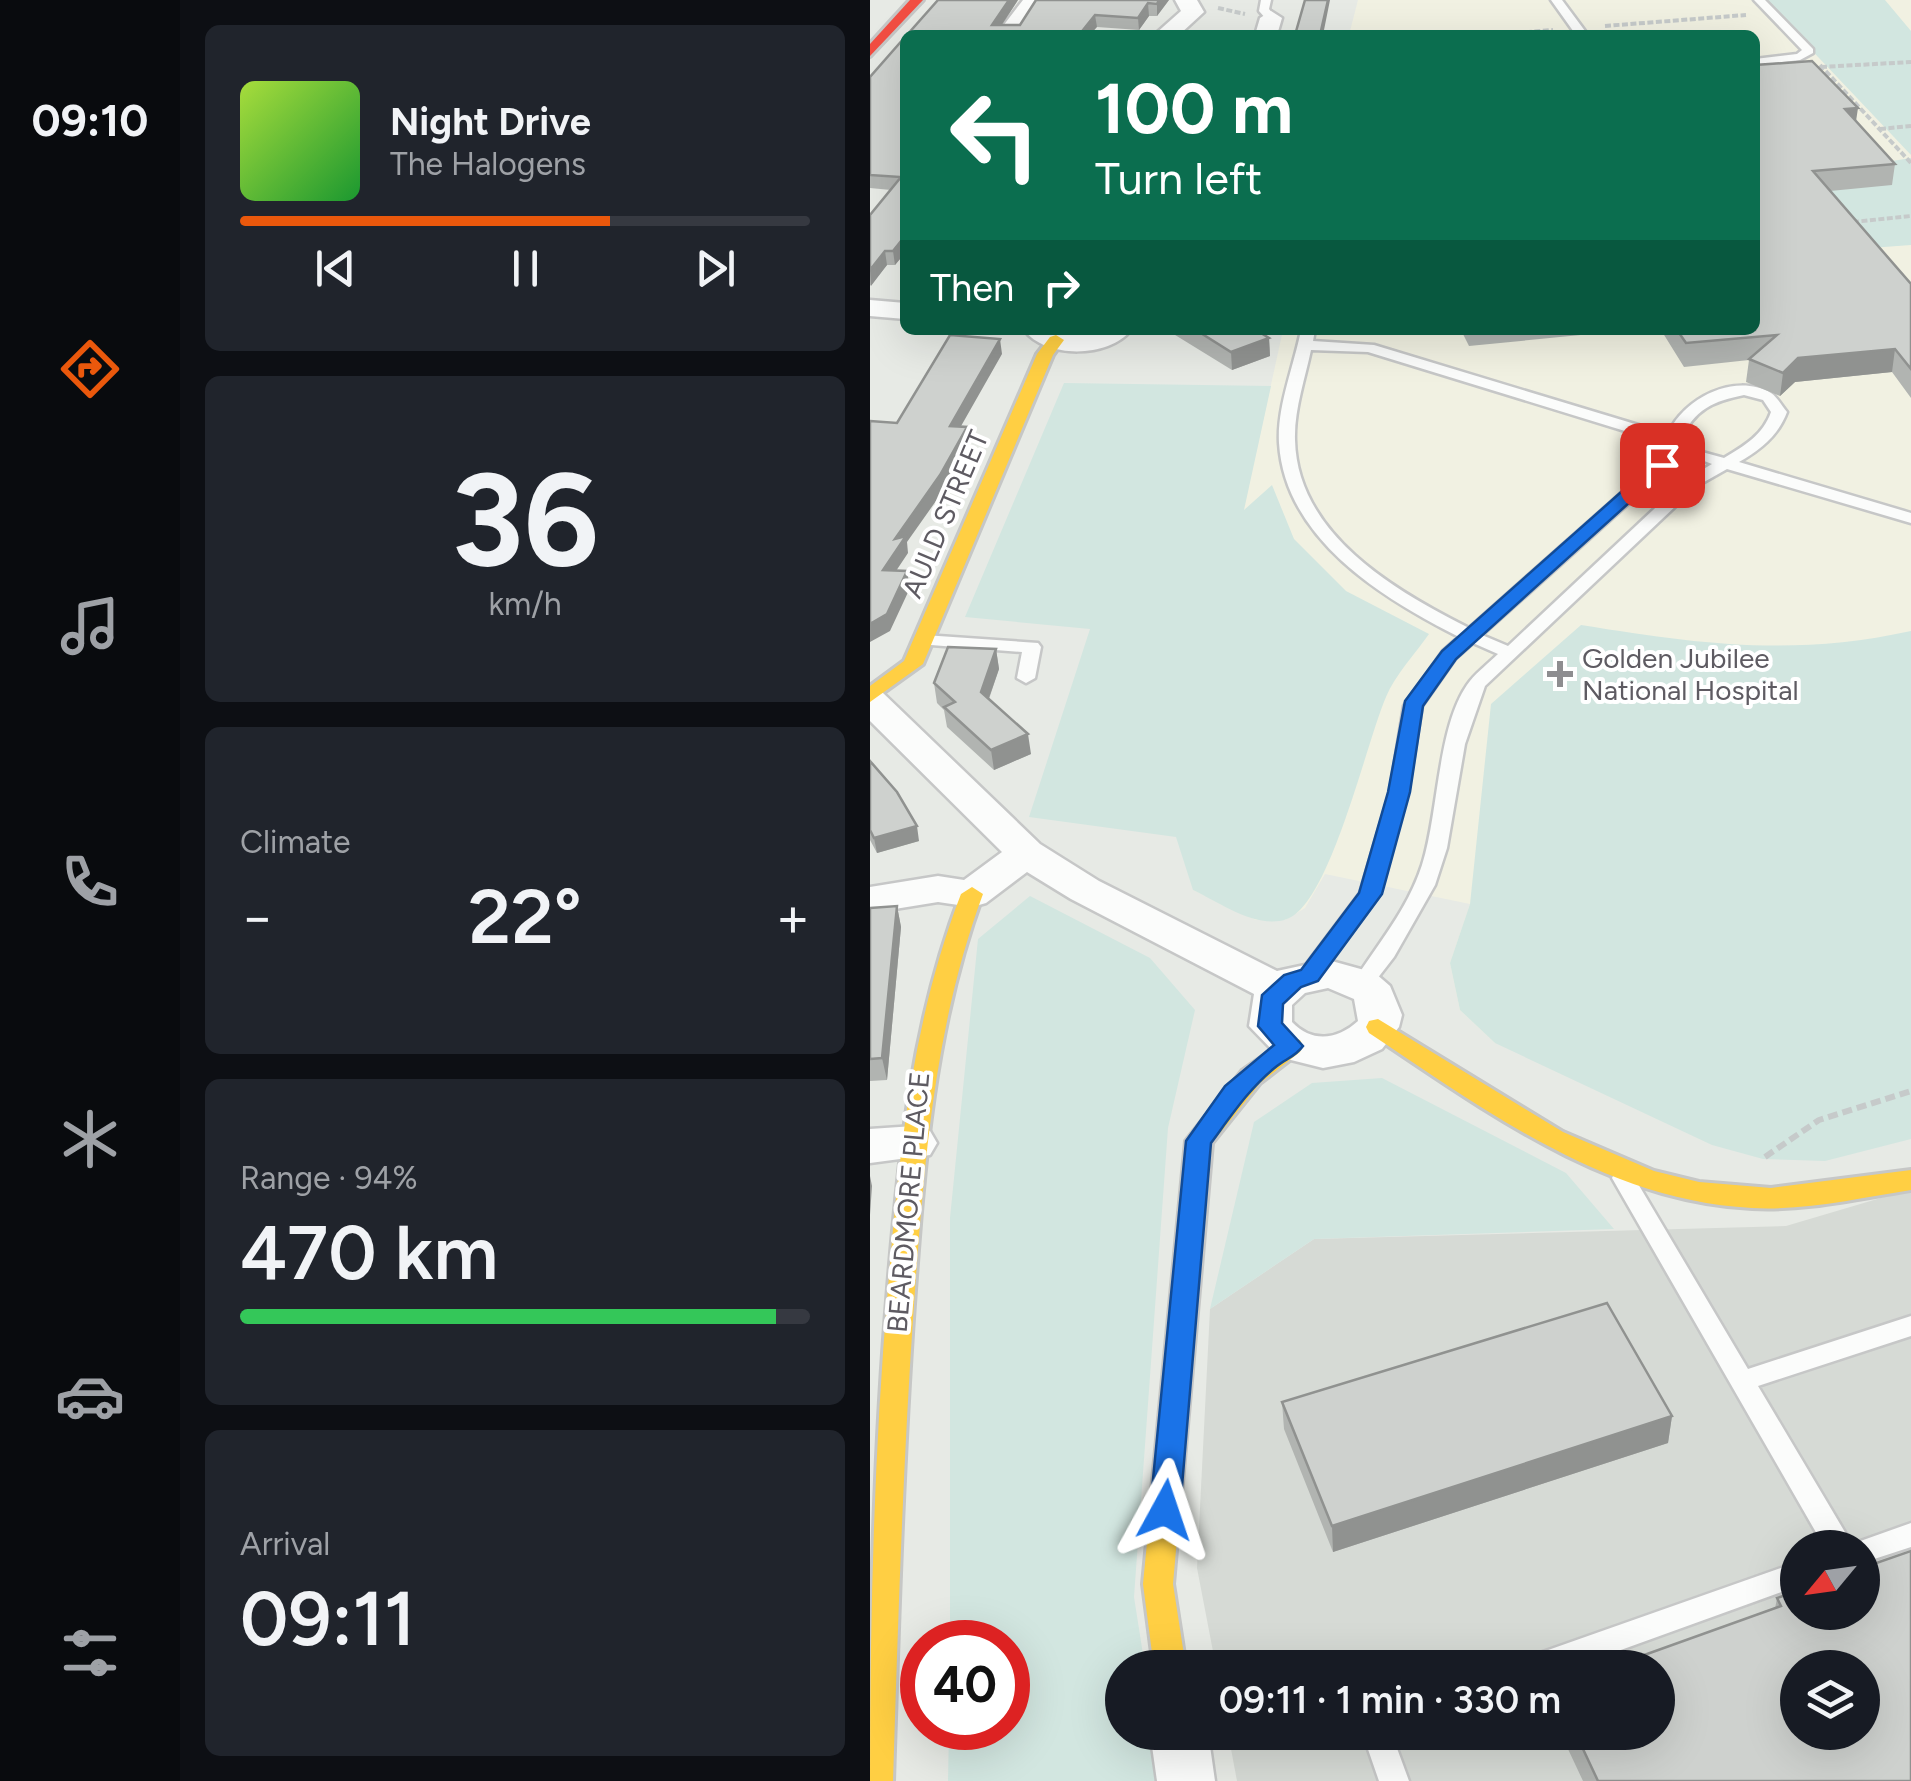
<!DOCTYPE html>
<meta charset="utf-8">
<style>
:root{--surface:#171b24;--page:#20242c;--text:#f1f3f6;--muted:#9ea1a6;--line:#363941;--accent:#ea580c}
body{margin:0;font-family:Figtree,sans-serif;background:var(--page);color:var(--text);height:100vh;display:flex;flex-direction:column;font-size:38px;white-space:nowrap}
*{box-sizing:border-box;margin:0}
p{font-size:32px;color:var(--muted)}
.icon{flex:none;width:55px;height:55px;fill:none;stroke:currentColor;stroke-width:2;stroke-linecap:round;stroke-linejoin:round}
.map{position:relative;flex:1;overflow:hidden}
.sheet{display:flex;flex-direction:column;gap:25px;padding:25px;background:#0d0f14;width:690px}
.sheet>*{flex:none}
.guide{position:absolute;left:30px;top:30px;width:860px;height:305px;border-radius:15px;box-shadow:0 10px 40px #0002;background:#0b6e4f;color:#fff;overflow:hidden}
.needle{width:65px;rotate:241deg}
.controls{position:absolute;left:910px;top:1530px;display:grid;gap:20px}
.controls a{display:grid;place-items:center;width:100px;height:100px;border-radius:50%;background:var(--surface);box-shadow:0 10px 40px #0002;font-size:50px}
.speed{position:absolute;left:30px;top:1620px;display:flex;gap:20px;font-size:50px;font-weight:700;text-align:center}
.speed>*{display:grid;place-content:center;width:130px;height:130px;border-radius:50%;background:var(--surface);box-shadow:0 10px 40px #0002;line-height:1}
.speed .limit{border:15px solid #d22;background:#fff;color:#111}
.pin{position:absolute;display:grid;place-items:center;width:85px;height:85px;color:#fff;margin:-42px;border-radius:20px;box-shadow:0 5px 15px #0006}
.me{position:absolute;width:110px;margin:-55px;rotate:5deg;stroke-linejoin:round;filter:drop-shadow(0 0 8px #0008)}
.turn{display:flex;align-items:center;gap:35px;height:210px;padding:0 30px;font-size:45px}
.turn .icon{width:130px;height:130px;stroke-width:2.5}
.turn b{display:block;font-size:70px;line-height:85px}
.then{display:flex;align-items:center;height:95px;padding:0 30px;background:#0003;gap:20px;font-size:38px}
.big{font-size:75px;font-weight:600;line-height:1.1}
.sheet .card{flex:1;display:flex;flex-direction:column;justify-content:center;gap:15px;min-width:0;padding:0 35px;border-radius:15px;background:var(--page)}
.sheet .dial{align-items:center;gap:0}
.dial b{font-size:130px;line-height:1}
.song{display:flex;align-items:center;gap:30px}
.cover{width:120px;height:120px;border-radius:15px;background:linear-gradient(135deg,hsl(80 70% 55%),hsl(130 70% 35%))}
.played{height:10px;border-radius:5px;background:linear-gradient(90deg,var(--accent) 65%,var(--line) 65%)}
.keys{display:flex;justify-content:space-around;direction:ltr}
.heat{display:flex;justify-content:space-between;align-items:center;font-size:55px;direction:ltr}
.charge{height:15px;border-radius:8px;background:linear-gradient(90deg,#34c759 94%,var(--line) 0)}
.trip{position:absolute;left:235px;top:1650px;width:570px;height:100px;border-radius:50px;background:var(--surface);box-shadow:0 10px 40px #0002;font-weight:600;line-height:100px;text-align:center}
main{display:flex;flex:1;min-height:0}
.tab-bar{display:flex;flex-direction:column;width:180px;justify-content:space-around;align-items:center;background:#090b0e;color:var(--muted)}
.tab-bar .icon{width:70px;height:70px}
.tab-bar .on{color:var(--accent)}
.tab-bar b{font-size:45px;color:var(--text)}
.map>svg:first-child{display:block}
.industrial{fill:#d6dad5;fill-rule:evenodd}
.medical{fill:#f1f1e2}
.green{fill:#d2e6e0}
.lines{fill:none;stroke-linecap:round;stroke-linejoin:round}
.lane-casing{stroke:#c6c7c7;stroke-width:5}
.street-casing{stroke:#c6c7c7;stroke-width:5}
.slow-casing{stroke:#c6c7c6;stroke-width:6}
.jam-casing{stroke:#c6c7c6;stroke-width:6}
.path-far1{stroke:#c6caca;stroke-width:4;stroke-dasharray:6 2.5;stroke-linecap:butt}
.path{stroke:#c6caca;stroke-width:6;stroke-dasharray:10 5;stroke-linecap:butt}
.lane{fill:#fbfcfb;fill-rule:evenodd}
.street{fill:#fbfcfb;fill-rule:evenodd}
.slow{fill:#ffcf43;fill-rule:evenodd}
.jam{fill:#f24e42;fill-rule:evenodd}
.wall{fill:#b1b4b1}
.shaded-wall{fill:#909290}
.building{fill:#ced1ce;stroke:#909290;stroke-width:2.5;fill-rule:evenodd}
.route{fill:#1a73e8;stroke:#114b97;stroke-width:2.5}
.poi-dot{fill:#8e8d90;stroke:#fff;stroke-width:4}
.labels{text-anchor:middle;stroke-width:8;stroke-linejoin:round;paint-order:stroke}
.street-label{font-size:28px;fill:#5e5b62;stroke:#fff}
.poi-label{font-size:28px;fill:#5e5b62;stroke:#fff;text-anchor:start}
</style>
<main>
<nav class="tab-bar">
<b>09:10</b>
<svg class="icon on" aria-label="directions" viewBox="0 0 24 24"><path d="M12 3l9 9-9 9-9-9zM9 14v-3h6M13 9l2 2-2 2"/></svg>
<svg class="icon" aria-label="music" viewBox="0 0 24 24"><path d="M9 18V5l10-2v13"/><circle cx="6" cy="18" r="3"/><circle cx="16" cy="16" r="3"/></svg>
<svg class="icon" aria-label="phone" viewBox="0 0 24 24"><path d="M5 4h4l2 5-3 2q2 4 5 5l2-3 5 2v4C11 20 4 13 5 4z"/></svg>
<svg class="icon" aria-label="climate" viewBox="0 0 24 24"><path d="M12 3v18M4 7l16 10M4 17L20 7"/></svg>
<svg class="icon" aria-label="car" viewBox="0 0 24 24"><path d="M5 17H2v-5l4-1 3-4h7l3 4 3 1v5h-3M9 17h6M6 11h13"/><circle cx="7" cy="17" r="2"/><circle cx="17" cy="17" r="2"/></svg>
<svg class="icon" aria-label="filters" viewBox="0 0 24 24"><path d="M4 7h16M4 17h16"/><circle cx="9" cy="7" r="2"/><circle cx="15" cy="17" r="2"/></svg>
</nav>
<section class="sheet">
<div class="card">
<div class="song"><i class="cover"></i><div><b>Night Drive</b><p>The Halogens</p></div></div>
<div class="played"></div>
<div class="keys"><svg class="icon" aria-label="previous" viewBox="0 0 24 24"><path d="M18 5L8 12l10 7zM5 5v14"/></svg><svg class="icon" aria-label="pause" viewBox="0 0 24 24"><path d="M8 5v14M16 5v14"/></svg><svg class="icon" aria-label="next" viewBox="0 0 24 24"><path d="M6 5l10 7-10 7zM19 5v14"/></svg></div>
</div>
<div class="card dial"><b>36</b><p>km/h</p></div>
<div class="card"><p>Climate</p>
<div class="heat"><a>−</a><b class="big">22°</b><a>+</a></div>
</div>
<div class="card"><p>Range · 94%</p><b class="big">470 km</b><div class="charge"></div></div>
<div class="card"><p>Arrival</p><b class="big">09:11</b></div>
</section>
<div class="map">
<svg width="1041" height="1781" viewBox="0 0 1041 1781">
<rect width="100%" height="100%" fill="#e7eae5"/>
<path class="industrial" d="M1041,1189V1781H367L358,1733L788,1732V1668L346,1667L327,1568L340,1309L444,1239L916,1226ZM928,1548H992V1612H928ZM928,1668H992V1732H928Z"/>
<path class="medical" d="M488,0H1041V1014L625,1043L590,1010L580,963L600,904L455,874L435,908L415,920H386L323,890L373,512L413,330H885V35H479Z"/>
<path class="green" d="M894,0H1015L1041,31V155Z
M1041,158V245L987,249L940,192L1003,164Z
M194,383L401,386L374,510L402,485L424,539L476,591L559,634C545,654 525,675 516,697C496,743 460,904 417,919C387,930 349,902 323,890L306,837L159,817L220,629L95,617Z
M711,625C829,644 922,657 1041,631V1139L955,1161L893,1159L842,1145L625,1043L590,1010L580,963L600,904L621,704Z
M160,896L280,958L325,1010L298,1128L264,1597L275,1667L252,1668V1732L285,1733L292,1781H78L79,1728H138V1642H80V1218L108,939Z
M512,1078L696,1173L744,1229L444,1239L340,1309L384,1122L442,1083Z"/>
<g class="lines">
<defs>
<path id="lane" d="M391,0H401L399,9L406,18L405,20H397L389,11Z
M681,0H692L718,35H706Z
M884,0H895L943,49V53L930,60L885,65V59L927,54L932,50Z
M431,330H445L443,341L504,345L798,434C813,399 864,372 901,393C907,397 912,406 917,412C908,436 890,450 869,462L1041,513V523L857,469L827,486L615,686L595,744L577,848L565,885L524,957L500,988L493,990L483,983C508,943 537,911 552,865C569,813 567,723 600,681C608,671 619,663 628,654L603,643L585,659L552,706L538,792L510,894L446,980H432L429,975L432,970L490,893L520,792L534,706L573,651L589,637C512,598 415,539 409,443C407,406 424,366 431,330ZM441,350L498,352L794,443L785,463L599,628C525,591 427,534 425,440C424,410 435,379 441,350ZM874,395L893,400L901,412C893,435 874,446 854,458L832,452L811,440C824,409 844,401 874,395ZM806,450L842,464L815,480L638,646L612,635L798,468Z
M54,635L168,643L171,647L165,678L156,683L147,678L152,652L48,644L45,640Z
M753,1169L761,1172L878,1369L1041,1316V1336L888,1386L982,1544L1041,1523V1547L992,1563V1548H955L742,1178L745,1172Z
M928,1562V1586L701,1668H650L654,1659L664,1655Z
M492,1732H521L539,1781H509Z"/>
<path id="street" d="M153,0H175L148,35H126Z
M305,0H327L334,12L309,35H284L311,11Z
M401,11L412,18L407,35H385L390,18Z
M0,300L35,303V319L0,316Z
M154,330L207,334L261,330C239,358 176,359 154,330Z
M0,690L13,693L170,844L229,881L407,971L458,960L505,973L520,986L532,1015L529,1027L512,1049L484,1062L453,1068L409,1057L379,1026L384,994L201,899L157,872L116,903L102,907L68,902L0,913V887L68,876L94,880L132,852L0,721ZM458,988L484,999L488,1021C467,1040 442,1043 422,1022V1005L435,993Z
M44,1126L60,1131L67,1143L60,1155L0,1163V1129Z
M280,1732H338L345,1781H287Z"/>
<path id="slow" d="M186,335L194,340L183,355L53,664L0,702V686L34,661L167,354L180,337Z
M102,887L113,894C64,1026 54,1164 44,1304C33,1462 28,1622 23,1781H0C0,1616 4,1453 18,1288C29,1153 42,1021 91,894Z
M508,1019L693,1132L784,1171L829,1182L901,1188L1041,1170V1190C989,1198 935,1211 882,1208C737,1201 616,1111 499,1033L496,1027L499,1021Z
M421,1037L430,1040L433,1046L430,1052L390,1083L342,1143L303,1584L316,1668H284L273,1584L316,1141L372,1071Z"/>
<path id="jam" d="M40,0H53L0,56V44Z"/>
</defs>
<use href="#lane" class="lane-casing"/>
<use href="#street" class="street-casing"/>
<use href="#slow" class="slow-casing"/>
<use href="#jam" class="jam-casing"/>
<path class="path-far1" d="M348,8L375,14
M735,26L876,15
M622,35L683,30
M950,65L1041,163
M951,67L1041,62
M1010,129L1041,126
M983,222L1041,216"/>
<path class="path" d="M895,1157L949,1120L1041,1091"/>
<use href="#lane" class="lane"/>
<use href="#street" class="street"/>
<use href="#slow" class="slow"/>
<use href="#jam" class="jam"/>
</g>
<path class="wall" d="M148,0L132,25H150L299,0L287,16H279L269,30L227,27L37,35Z
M35,37V253L25,265H17L0,286V215L21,190L0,188V77Z
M885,65L986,121L1025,164L1022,185L960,191L1041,284V398L1022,372L925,382L910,396L876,382L879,360L814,367L791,330H885Z
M297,330H386L399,338L400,356L362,370Z
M591,330H762L599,346Z
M126,649L129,669L119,699L161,754L124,770L77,727L74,710L67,703L64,683Z
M0,761L49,841L7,853L0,840Z
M27,906L31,927L17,1080L0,1081V908Z
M412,1402L802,1416L798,1443L463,1552L414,1429Z
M907,1598L1041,1781H713L690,1732H788L905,1609Z"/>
<path class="shaded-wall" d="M139,0H148L125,35L122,25Z
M289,0H299L287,16V4Z
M458,0H460L453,35H450Z
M278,3L279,16L269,30L268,18Z
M225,15L227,27L220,35H209Z
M988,108L985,128L975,109Z
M35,236V253L25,265L23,251Z
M15,251L17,265L1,286L0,270Z
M399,338L400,356L362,370L361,352Z
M130,339L132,354L82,442L80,426Z
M1025,349L1022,372L925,382L910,396L913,373L928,358Z
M97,427L99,443L73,491L37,542L38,553L16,586L13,570L25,539Z
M37,571L40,588L20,631L0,642V624Z
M126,649L129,669L114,712L111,692Z
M158,734L161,754L124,770L121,750Z
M47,826L49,841L7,853L4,838Z
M27,906L31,927L17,1080L12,1058Z
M0,1176L2,1186L0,1215Z
M802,1416L798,1443L463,1552L462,1526Z"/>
<path class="building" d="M68,0H139L122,25H150L166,0H289L287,4L278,3L268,18L225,15L209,35H37Z
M435,0H458L450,35H425Z
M35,37V236L23,251H15L0,270V215L31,177L0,175V77Z
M942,61L988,108L975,109L1025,164L943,171L1041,284V369L1025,349L928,358L913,373L879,359L907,335L816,343L807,330H885V65Z
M326,330H386L399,338L361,352Z
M80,335L130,339L80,426L97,427L70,475L25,539L36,536L13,570L37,571L17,614L0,624V421L27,423Z
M78,647L126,649L111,692L158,734L121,750L74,707L85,702L64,683Z
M0,761L27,792L47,826L4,838L0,830Z
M27,906L12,1058L0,1059V908Z
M737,1303L802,1416L462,1526L412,1402Z
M1041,1551V1781H728L705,1732H788V1668H738L911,1606L907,1598L928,1591V1612H992V1568ZM928,1668H992V1732H928Z"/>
<path class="route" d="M786,461L801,465L586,659L553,706L540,792L512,894L448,981L431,987L413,1004L412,1023L433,1046C426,1056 416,1059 407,1066C380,1087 361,1116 341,1143L310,1510L305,1520L295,1524L284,1520L280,1510L316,1141L355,1086L404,1045L388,1026L392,995L414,975L431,970L489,893L518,792L535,701L572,651Z"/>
<path class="poi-dot" d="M685 659h10v10h10v10h-10v10h-10v-10h-10v-10h10z"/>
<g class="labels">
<g class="street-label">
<text transform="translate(75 514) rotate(-67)" y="10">AULD STREET</text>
<text transform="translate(38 1202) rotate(-85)" y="10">BEARDMORE PLACE</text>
</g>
<g class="poi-label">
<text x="712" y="668">Golden Jubilee<tspan x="712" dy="32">National Hospital</tspan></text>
</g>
</g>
</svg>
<div class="controls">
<a><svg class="needle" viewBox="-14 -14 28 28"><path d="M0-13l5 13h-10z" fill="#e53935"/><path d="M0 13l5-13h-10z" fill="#9ea1a6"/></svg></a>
<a><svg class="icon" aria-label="layers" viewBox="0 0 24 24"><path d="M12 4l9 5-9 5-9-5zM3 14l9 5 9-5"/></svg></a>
</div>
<div class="speed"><div class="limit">40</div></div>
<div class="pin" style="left:792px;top:465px;background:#d93025"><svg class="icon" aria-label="arrive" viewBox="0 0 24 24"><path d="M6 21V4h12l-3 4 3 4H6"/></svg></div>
<svg class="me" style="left:295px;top:1510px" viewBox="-20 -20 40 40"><path d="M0-17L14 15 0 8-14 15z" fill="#1a73e8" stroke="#fff" stroke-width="4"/></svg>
<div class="trip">09:11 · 1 min · 330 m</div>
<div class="guide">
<div class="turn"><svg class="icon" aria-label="left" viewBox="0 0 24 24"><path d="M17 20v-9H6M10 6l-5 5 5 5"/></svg><div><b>100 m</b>Turn left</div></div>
<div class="then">Then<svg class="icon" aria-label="right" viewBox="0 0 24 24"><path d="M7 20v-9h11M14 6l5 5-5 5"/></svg></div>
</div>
</div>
</main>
